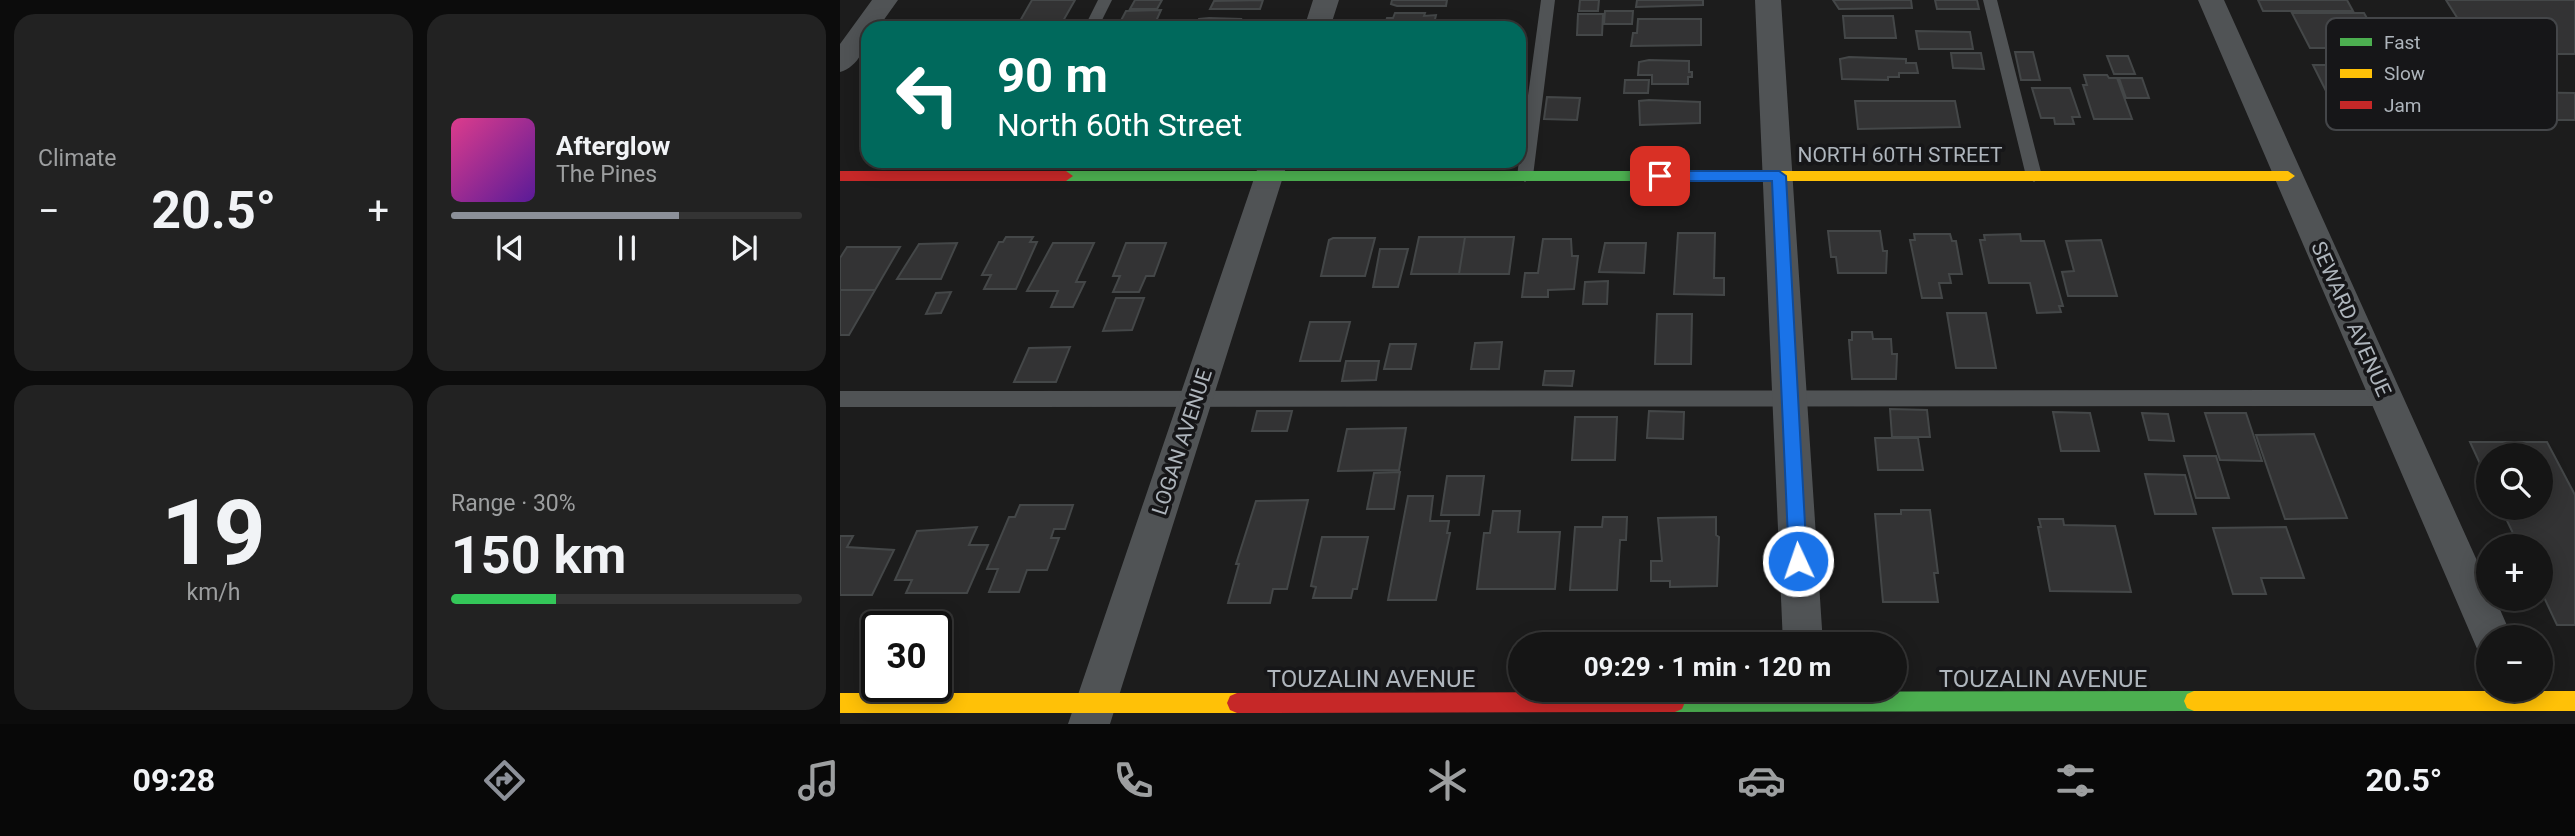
<!DOCTYPE html>
<meta charset="utf-8">
<style>
:root{--surface:#151515;--page:#222;--text:#f1f3f6;--muted:#9d9fa0;--line:#343434;--accent:#8c9099}
body{margin:0;font-family:Roboto,sans-serif;background:var(--page);color:var(--text);height:100vh;display:flex;flex-direction:column;font-size:26px;white-space:nowrap}
*{box-sizing:border-box;margin:0}
p{font-size:23px;color:var(--muted)}
.icon{flex:none;width:38px;height:38px;fill:none;stroke:currentColor;stroke-width:2;stroke-linecap:round;stroke-linejoin:round}
.map{position:relative;flex:1;overflow:hidden}
.drawer{display:flex;flex-direction:column;gap:14px;padding:14px;background:#0c0c0c;width:840px}
.drawer>*{flex:none}
.guide{position:absolute;left:21px;top:21px;width:665px;height:147px;border-radius:21px;box-shadow:0 4px 18px #0003,0 0 0 2px var(--line);background:#00695c;color:#fff;overflow:hidden}
.buttons{position:absolute;left:1636px;top:443px;display:grid;gap:14px}
.buttons a{display:grid;place-items:center;width:77px;height:77px;border-radius:50%;background:var(--surface);box-shadow:0 4px 18px #0003,0 0 0 2px var(--line);font-size:35px}
.speed{position:absolute;left:21px;top:611px;display:flex;gap:14px;font-size:35px;font-weight:700;text-align:center}
.speed>*{display:grid;place-content:center;width:91px;height:91px;border-radius:50%;background:var(--surface);box-shadow:0 4px 18px #0003,0 0 0 2px var(--line);line-height:1}
.speed .limit{border:4px solid #111;border-radius:10px;background:#fff;color:#111}
.pin{position:absolute;display:grid;place-items:center;width:60px;height:60px;color:#fff;margin:-30px;border-radius:14px;box-shadow:0 4px 10px #0006}
.me{position:absolute;width:77px;margin:-38px;rotate:357deg;stroke-linejoin:round;filter:drop-shadow(0 0 5px #0008)}
.turn{display:flex;align-items:center;gap:24px;height:147px;padding:0 21px;font-size:32px}
.turn .icon{width:91px;height:91px;stroke-width:2.5}
.turn b{display:block;font-size:49px;line-height:60px}
.big{font-size:52px;font-weight:700;line-height:1.1}
.drawer .card{flex:1;display:flex;flex-direction:column;justify-content:center;gap:10px;min-width:0;padding:0 24px;border-radius:21px;background:var(--page)}
.drawer .dial{align-items:center;gap:0}
.dial b{font-size:91px;line-height:1}
.song{display:flex;align-items:center;gap:21px}
.cover{width:84px;height:84px;border-radius:10px;background:linear-gradient(135deg,hsl(330 70% 55%),hsl(270 70% 35%))}
.played{height:7px;border-radius:4px;background:linear-gradient(90deg,var(--accent) 65%,var(--line) 65%)}
.keys{display:flex;justify-content:space-around;direction:ltr}
.heat{display:flex;justify-content:space-between;align-items:center;font-size:38px;direction:ltr}
.charge{height:10px;border-radius:5px;background:linear-gradient(90deg,#34c759 30%,var(--line) 0)}
.drawer .tiles{flex:1;display:grid;gap:14px;grid-template-columns:repeat(2,1fr)}
.trip{position:absolute;left:668px;top:632px;width:399px;height:70px;border-radius:35px;background:var(--surface);box-shadow:0 4px 18px #0003,0 0 0 2px var(--line);font-weight:700;line-height:70px;text-align:center}
.tabs{display:flex;height:112px;justify-content:space-around;align-items:center;background:#080808;color:var(--muted)}
.tabs .icon{width:49px;height:49px}
.tabs .selected{color:var(--accent)}
.tabs b{font-size:32px;color:var(--text)}
main{display:flex;flex:1;min-height:0}
.map>svg:first-child{display:block}
.building{fill:#333334;stroke:#444748;stroke-width:2}
.lines{fill:none;stroke-linecap:round;stroke-linejoin:round}
.lane{fill:#505355;fill-rule:evenodd}
.street{fill:#505355;fill-rule:evenodd}
.fast{fill:#4caf50;fill-rule:evenodd}
.slow{fill:#ffc107;fill-rule:evenodd}
.jam{fill:#c62828;fill-rule:evenodd}
.route{fill:#1a73e8;stroke:#114b97;stroke-width:2}
.labels{text-anchor:middle;stroke-width:7;stroke-linejoin:round;paint-order:stroke}
.street-label{font-size:21px;fill:#aeb5bc;stroke:#161618}
.near-street-label{font-size:24px;fill:#aeb5bc;stroke:#161618}
.key{fill:#161618;stroke:#444649;stroke-width:2}
.key-label{font-size:19px;fill:#aeb5bc}
</style>
<main>
<section class="drawer">
<div class="tiles">
<div class="card"><p>Climate</p>
<div class="heat"><a>−</a><b class="big">20.5°</b><a>+</a></div>
</div>
<div class="card">
<div class="song"><i class="cover"></i><div><b>Afterglow</b><p>The Pines</p></div></div>
<div class="played"></div>
<div class="keys"><svg class="icon" aria-label="previous" viewBox="0 0 24 24"><path d="M18 5L8 12l10 7zM5 5v14"/></svg><svg class="icon" aria-label="pause" viewBox="0 0 24 24"><path d="M8 5v14M16 5v14"/></svg><svg class="icon" aria-label="next" viewBox="0 0 24 24"><path d="M6 5l10 7-10 7zM19 5v14"/></svg></div>
</div>
<div class="card dial"><b>19</b><p>km/h</p></div>
<div class="card"><p>Range · 30%</p><b class="big">150 km</b><div class="charge"></div></div>
</div>
</section>
<div class="map">
<svg width="1735" height="724" viewBox="0 0 1735 724">
<rect width="100%" height="100%" fill="#1c1c1c"/>
<path class="building" d="M192,0H235L219,28H176Z
M295,0H322L317,9H290Z
M423,0L420,9H370L374,1Z
M552,0H607L606,6H557L551,4Z
M740,0H759L758,11H739Z
M797,0H863V5L796,7Z
M1071,0L1072,8L999,9L993,0Z
M1095,0H1137L1139,9H1097Z
M1418,0H1507L1513,11H1423Z
M1606,0H1735V54H1640Z
M321,10L313,28H277L286,11Z
M765,11H793L792,24H764Z
M555,13H585L584,16L596,15L593,28H544L547,18H553Z
M1452,13H1524L1544,48H1470Z
M738,14H763L762,35H737Z
M1003,16H1053L1056,38H1005Z
M369,18L401,19L400,22H406L404,28H356L359,19Z
M798,19H861V45L791,46L793,33H797Z
M1076,31L1130,32L1133,49H1079Z
M1175,52H1193L1200,80H1181Z
M1111,53H1141L1144,69L1113,68Z
M1267,56H1288L1295,74H1274Z
M1009,57L1066,59V63H1076L1078,73H1059V77H1048V80L1002,79L1000,59Z
M809,60L849,61V72H852V77H848V84H812V75H798L799,62Z
M1473,65H1561L1586,109H1495Z
M1244,75H1267L1269,78H1277L1292,119H1254L1243,85H1247Z
M1279,78H1302L1309,98H1286Z
M785,80H809L808,93H784Z
M1192,88H1230L1240,117H1232L1234,124H1215L1214,118H1201Z
M1668,92L1735,93V120H1685Z
M707,97L740,98L737,120L704,119Z
M809,100L860,102V123L800,125L799,101Z
M1015,101H1115L1120,127L1018,129Z
M988,231H1040L1043,251H1047L1046,273H998L996,257H991Z
M838,233H875L874,278H884V295L834,294Z
M1074,234H1110L1112,241H1116L1122,274H1109L1111,283H1099L1102,298H1082L1070,240H1075Z
M1180,234L1181,241H1204L1223,306H1219L1221,312L1197,313L1190,283H1149L1140,240H1145L1144,235Z
M166,237H193L190,242H197L176,289H144L151,275H142L159,242H163Z
M579,237H625L619,274H571Z
M625,237H674L669,274H619Z
M493,238H535L525,276H481L489,240Z
M703,239H731L732,256H738L734,289L708,290V297H682L685,273H698Z
M1261,240L1277,296H1228L1222,272L1234,271L1226,241Z
M117,243L101,279H57L79,244Z
M213,243H254L236,282H245L233,307H211L218,291H187Z
M286,243H326L314,276H306L299,292H273L280,276H273Z
M765,243H806L804,273L759,272Z
M7,247H60L35,290H0V258Z
M540,249H568L558,287H533Z
M768,281L767,304H743L745,282Z
M0,290H35L9,335H0Z
M111,292L101,313L86,314L96,293Z
M276,298H304L292,330L263,331Z
M1107,313H1146L1156,368H1116Z
M817,314H852L851,364H815Z
M470,322H510L500,361H460Z
M1012,332H1032L1033,339H1051L1052,354H1057L1056,379H1012L1009,340H1012Z
M662,342L659,369H631L635,343Z
M550,344H576L571,369H544Z
M230,347L216,382H174L189,348Z
M506,361H539L536,380L502,381Z
M705,371H734L732,386L703,385Z
M1050,409L1087,410L1090,437H1052Z
M417,411H452L447,431H412Z
M809,411L844,412L843,439L807,438Z
M1213,412L1250,413L1259,451H1221Z
M1302,413L1328,414L1334,441L1309,440Z
M1365,413H1406L1422,461L1380,460Z
M735,417H777L775,460H732Z
M566,428L559,470L498,471L507,429Z
M1474,434L1507,518L1445,519L1416,435Z
M1035,438H1078L1083,470H1038Z
M1630,442H1707L1735,495V625H1717L1701,591V546H1679L1661,508H1701V455H1648V481Z
M1344,456H1376L1389,498H1356Z
M560,472L554,509H527L534,473Z
M1305,474L1345,475L1356,514H1315Z
M607,476H644L639,515H601Z
M568,496H593L590,521H609L607,533H610L596,600H548Z
M468,500L447,589H433L430,603H388L399,564H396L416,501Z
M180,505H233L225,529H214L211,538H219L207,570H187L179,592H149L158,569H147L169,517H175Z
M1061,510H1090L1098,573H1094L1098,602H1043L1035,514H1061Z
M653,511H680L678,532H720L715,589H637L644,533H650Z
M763,517H787L786,540H780L777,590H730L735,527H762Z
M876,517V535L879,537L877,586L830,587V581H811V561H822L818,518Z
M1199,519H1223L1224,525L1275,526L1291,592L1210,591L1198,527H1201Z
M137,527L129,545H148L127,593H66L72,580H55L77,531Z
M1446,527L1464,578H1421L1426,594H1393L1373,528Z
M0,536H13L7,547L54,550L32,595H0Z
M482,537H528L517,589H513L511,598H473L476,587L471,586Z"/>
<g class="lines">
<path class="lane" d="M258,0H272L258,28H244Z
M701,0H715L693,176L685,182L677,176Z
M1143,0H1157L1202,176L1194,182L1186,176Z
M1546,390L1552,392L1555,398L1552,404L1546,406L0,407V391Z"/>
<path class="street" d="M32,0H58L38,28H28C28,46 18,67 0,72V44Z
M473,0H499L490,28H464Z
M915,0H941L983,644H943Z
M1358,0H1384L1648,585V598H1655L1672,637H1648V655L1638,651Z
M420,161H448L270,724H228Z"/>
<path class="fast" d="M226,171H937L944,176L937,181H226L219,176Z
M1354,691L1361,694L1364,701L1361,708L1354,711L835,712L828,709L825,702L828,695L835,692Z"/>
<path class="slow" d="M937,171H1448L1455,176L1448,181H937L930,176Z
M1354,691H1735V711H1354L1347,708L1344,701L1347,694Z
M0,693H397L404,696L407,703L404,710L397,713H0Z"/>
<path class="jam" d="M0,171H226L233,176L226,181H0Z
M835,692L842,695L845,702L842,709L835,712L397,713L390,710L387,703L390,696L397,693Z"/>
</g>
<path class="route" d="M820,171H939L946,176L967,561L965,567L958,570L952,567L949,561L932,181H820L813,176Z"/>
<g class="labels">
<g class="street-label">
<text x="1060" y="162">NORTH 60TH STREET</text>
<text transform="translate(1511 319) rotate(66)" y="7">SEWARD AVENUE</text>
<text transform="translate(342 442) rotate(-72)" y="7">LOGAN AVENUE</text>
</g>
<g class="near-street-label">
<text x="531" y="687">TOUZALIN AVENUE</text>
<text x="1203" y="687">TOUZALIN AVENUE</text>
</g>
</g>
<rect x="1486" y="18" width="231" height="112" rx="10" class="key"/>
<rect x="1500" y="38" width="32" height="8" fill="#4caf50"/>
<rect x="1500" y="69" width="32" height="9" fill="#ffc107"/>
<rect x="1500" y="101" width="32" height="8" fill="#c62828"/>
<g class="key-label">
<text x="1544" y="49">Fast</text>
<text x="1544" y="80">Slow</text>
<text x="1544" y="112">Jam</text>
</g>
</svg>
<div class="buttons">
<a><svg class="icon" aria-label="search" viewBox="0 0 24 24"><circle cx="10" cy="10" r="6"/><path d="M15 15l6 6"/></svg></a>
<a>+</a>
<a>−</a>
</div>
<div class="speed"><div class="limit">30</div></div>
<div class="pin" style="left:820px;top:176px;background:#d93025"><svg class="icon" aria-label="arrive" viewBox="0 0 24 24"><path d="M6 21V4h12l-3 4 3 4H6"/></svg></div>
<svg class="me" style="left:958px;top:561px" viewBox="-20 -20 40 40"><circle r="17" fill="#1a73e8" stroke="#fff" stroke-width="3"/><path d="M0-11L8 9 0 5-8 9z" fill="#fff"/></svg>
<div class="trip">09:29 · 1 min · 120 m</div>
<div class="guide">
<div class="turn"><svg class="icon" aria-label="left" viewBox="0 0 24 24"><path d="M17 20v-9H6M10 6l-5 5 5 5"/></svg><div><b>90 m</b>North 60th Street</div></div>
</div>
</div>
</main>
<nav class="tabs">
<b>09:28</b>
<svg class="icon selected" aria-label="directions" viewBox="0 0 24 24"><path d="M12 3l9 9-9 9-9-9zM9 14v-3h6M13 9l2 2-2 2"/></svg>
<svg class="icon" aria-label="music" viewBox="0 0 24 24"><path d="M9 18V5l10-2v13"/><circle cx="6" cy="18" r="3"/><circle cx="16" cy="16" r="3"/></svg>
<svg class="icon" aria-label="phone" viewBox="0 0 24 24"><path d="M5 4h4l2 5-3 2q2 4 5 5l2-3 5 2v4C11 20 4 13 5 4z"/></svg>
<svg class="icon" aria-label="climate" viewBox="0 0 24 24"><path d="M12 3v18M4 7l16 10M4 17L20 7"/></svg>
<svg class="icon" aria-label="car" viewBox="0 0 24 24"><path d="M5 17H2v-5l4-1 3-4h7l3 4 3 1v5h-3M9 17h6M6 11h13"/><circle cx="7" cy="17" r="2"/><circle cx="17" cy="17" r="2"/></svg>
<svg class="icon" aria-label="filters" viewBox="0 0 24 24"><path d="M4 7h16M4 17h16"/><circle cx="9" cy="7" r="2"/><circle cx="15" cy="17" r="2"/></svg>
<b>20.5°</b>
</nav>
